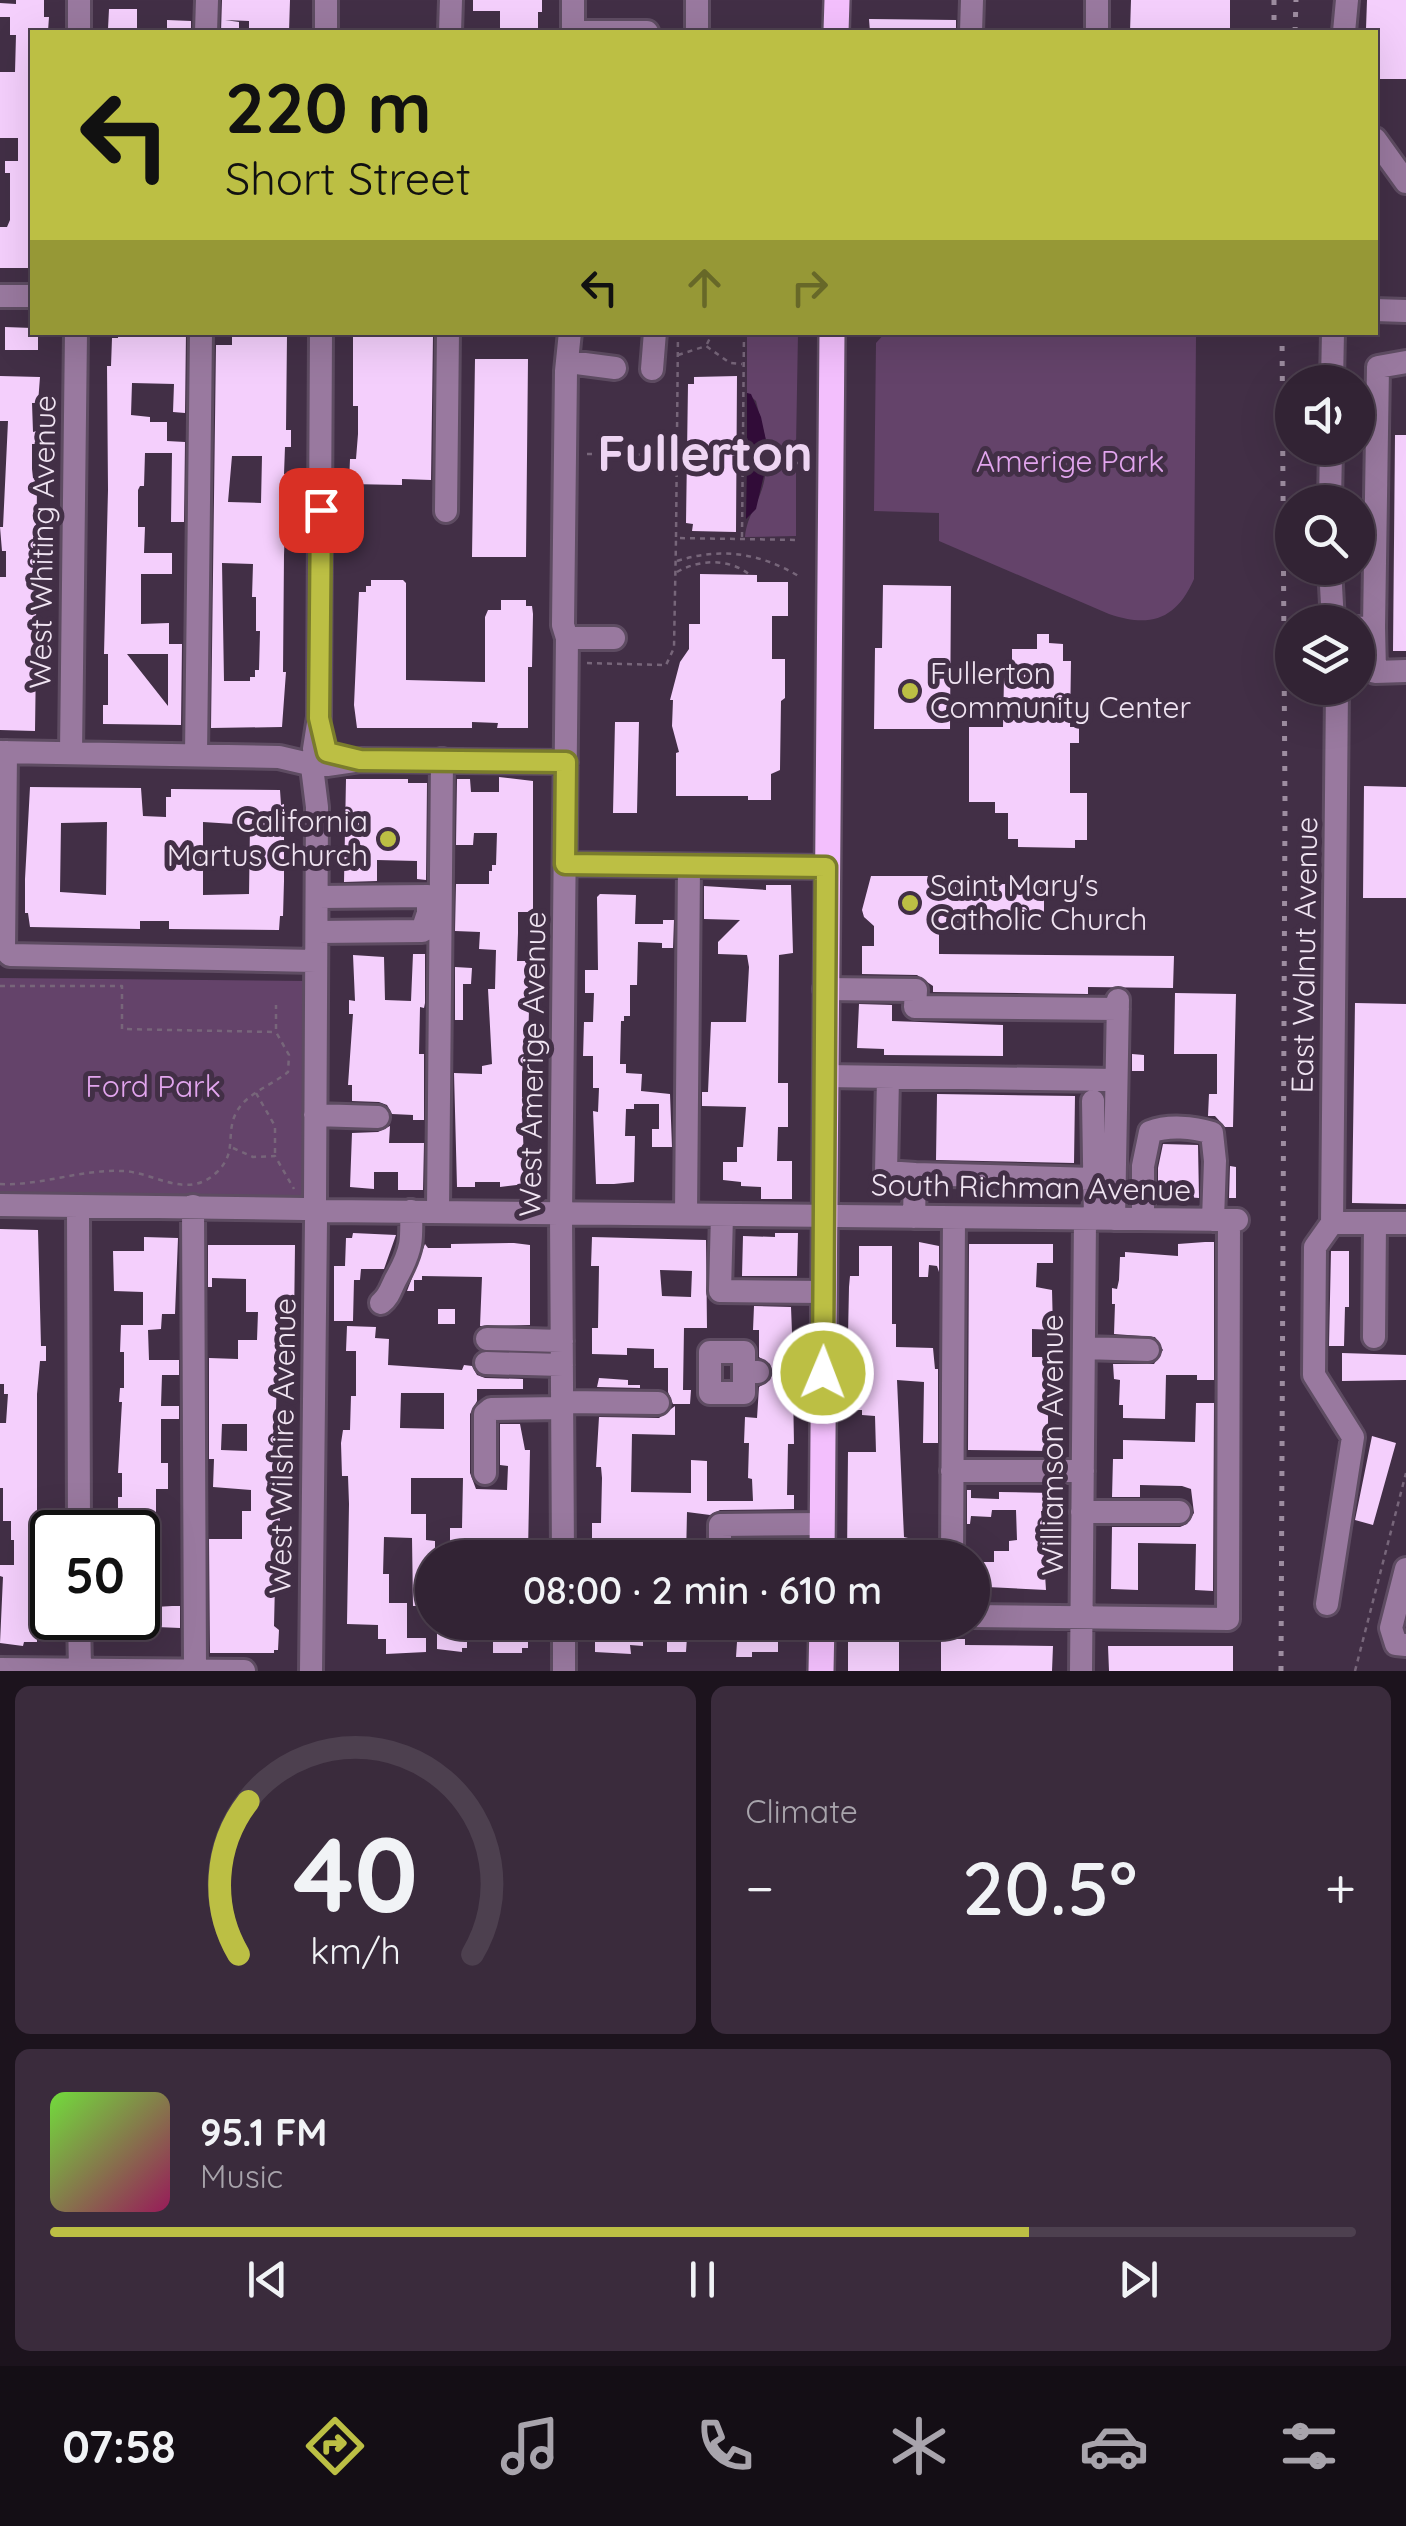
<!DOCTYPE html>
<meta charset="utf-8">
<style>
:root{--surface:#322334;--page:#3a2b3c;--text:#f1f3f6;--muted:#a8a4ac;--line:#4d404f;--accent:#bcbf44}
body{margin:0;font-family:Quicksand,sans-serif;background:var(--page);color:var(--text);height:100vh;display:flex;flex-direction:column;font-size:38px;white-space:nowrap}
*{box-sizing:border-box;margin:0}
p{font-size:32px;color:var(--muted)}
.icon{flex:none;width:55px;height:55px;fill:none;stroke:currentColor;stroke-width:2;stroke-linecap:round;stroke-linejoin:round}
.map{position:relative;height:1671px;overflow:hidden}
.sheet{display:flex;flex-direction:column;gap:15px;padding:15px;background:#1c131d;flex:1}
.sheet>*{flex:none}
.guide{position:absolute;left:30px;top:30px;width:1348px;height:305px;border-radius:0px;box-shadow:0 10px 40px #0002,0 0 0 2px var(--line);background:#bcbf44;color:#111;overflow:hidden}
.controls{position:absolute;left:1275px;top:365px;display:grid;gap:20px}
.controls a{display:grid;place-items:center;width:100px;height:100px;border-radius:50%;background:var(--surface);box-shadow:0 10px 40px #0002,0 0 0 2px var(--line);font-size:50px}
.speed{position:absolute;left:30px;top:1510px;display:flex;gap:20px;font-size:50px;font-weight:700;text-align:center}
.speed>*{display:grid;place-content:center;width:130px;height:130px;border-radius:50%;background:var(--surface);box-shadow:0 10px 40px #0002,0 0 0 2px var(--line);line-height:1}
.speed .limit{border:5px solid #111;border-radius:15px;background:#fff;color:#111}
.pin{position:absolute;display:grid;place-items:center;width:85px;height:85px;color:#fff;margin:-42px;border-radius:20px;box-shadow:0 5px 15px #0006}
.me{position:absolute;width:110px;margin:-55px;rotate:1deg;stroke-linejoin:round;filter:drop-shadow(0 0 8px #0008)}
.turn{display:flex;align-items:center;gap:35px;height:210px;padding:0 30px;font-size:45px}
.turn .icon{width:130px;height:130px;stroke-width:2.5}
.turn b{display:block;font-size:70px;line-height:85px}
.lanes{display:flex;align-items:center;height:95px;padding:0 30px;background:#0003;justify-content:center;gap:50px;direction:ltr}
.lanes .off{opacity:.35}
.big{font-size:75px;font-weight:600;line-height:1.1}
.sheet .widget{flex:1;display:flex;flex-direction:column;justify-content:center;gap:15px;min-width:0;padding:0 35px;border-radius:15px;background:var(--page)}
.sheet .dial{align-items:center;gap:0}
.dial svg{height:260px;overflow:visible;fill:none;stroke:var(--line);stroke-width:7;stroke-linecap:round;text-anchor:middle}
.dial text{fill:var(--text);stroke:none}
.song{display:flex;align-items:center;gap:30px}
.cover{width:120px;height:120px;border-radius:15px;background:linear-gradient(135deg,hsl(100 70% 55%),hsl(330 70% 35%))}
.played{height:10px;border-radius:5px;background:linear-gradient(90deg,var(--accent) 75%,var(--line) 75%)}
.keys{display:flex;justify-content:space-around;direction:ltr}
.heat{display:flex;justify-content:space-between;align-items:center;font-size:55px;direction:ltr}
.sheet .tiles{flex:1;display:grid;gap:15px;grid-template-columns:1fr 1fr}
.widget:last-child{grid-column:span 2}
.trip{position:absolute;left:415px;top:1540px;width:575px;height:100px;border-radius:50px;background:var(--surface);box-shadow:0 10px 40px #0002,0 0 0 2px var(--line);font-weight:600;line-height:100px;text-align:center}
.menu{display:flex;height:160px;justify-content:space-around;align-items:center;background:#140e15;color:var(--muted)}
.menu .icon{width:70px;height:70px}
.menu .active{color:var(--accent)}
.menu b{font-size:45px;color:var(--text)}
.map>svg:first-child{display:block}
.green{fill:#64436a}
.water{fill:#310c38}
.building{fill:#f4cffc;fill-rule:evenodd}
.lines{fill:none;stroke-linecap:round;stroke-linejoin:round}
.minor-casing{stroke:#5e4c62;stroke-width:28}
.major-casing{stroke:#5e4c62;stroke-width:30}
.path{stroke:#77667a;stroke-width:2.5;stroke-dasharray:5 5;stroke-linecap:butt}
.minor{stroke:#99799f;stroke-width:22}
.major{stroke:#f3bffd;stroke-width:25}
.rail{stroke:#9d8da0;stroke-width:5;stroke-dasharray:5 10;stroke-linecap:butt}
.route-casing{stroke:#7a7c2c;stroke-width:25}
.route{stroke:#bcbf44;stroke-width:18}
.poi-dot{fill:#bcbf44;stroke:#422f46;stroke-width:4}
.labels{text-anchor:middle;stroke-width:10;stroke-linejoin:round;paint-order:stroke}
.park-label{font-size:30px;fill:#e2a5ee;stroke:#422f46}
.street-label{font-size:30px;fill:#f0e4f2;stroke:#422f46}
.poi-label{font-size:30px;fill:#f0e4f2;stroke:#422f46;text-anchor:start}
.town-label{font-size:50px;font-weight:bold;fill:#eed5f3;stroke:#422f46}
</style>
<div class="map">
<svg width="1406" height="1671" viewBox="0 0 1406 1671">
<rect width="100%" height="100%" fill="#422f46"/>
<path class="green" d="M1024,332L1050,336L1196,337L1194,579C1176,620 1150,628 1109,614L939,541V513L874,511L876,343L885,333Z
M747,333H798L796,446L767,445L756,401L747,393Z
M766,466L796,467V536L745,537C747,511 765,499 766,466Z
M0,978L307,981L305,1196L0,1193Z"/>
<path class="water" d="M747,393L751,394L761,417L767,445H747Z
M747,466H766L756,509L746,519Z"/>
<path class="building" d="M16,0H44V17H49L48,31L32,32V268H0V227H7L10,220V173H5V161H18V138H0V72H15L16,35H10V17H0V3L16,4Z
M222,0H290L289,32H249V21L225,20L239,22V32H221Z
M473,0H542V12H538V32H500V11H473Z
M1131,0H1230V32H1130Z
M1367,0H1406V79H1376V29H1366Z
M109,9H137V32L108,29Z
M869,19L956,20V32H870Z
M167,20L191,21V32H167Z
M5,327L32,328V332H38V350H5Z
M118,332H186L185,413L173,412L174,384L132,383L131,415L150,417V422H167V441L185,442L184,522H171L172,453H145L144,486H140L138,490V527H145L144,553H172V574H141V624L169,623V644H182L181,725L103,724V705H108V654H104L108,490L107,366H111L112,338H118ZM127,654H168V706Z
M232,332L287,335L286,430H291V447H285L284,474H290V489H285V513H290V528H285L284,555L283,672H286L282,727L211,728L216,345H232ZM232,456H262L261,503L228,502ZM222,563L253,564L252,597H256V631H260L259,670H255V677H250V681H224Z
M353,334L433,335L431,480L402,479V485L349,484L350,459H356L358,434V406H353Z
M475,359H528L526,557H472Z
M0,376L40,377L38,403H32L33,432L37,431V444H32V469L33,478H37L36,634H40V658H36L35,731L0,730V577H6V551H2L0,527H3L8,421H0Z
M737,376L736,532L692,531L693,524L686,523L688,384H694V377Z
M1395,435H1406V651H1393Z
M700,574L757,575V582H788V616H772V659H785V698L781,701L780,770L771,774V800H748V796H676V753L679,752L672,726L673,700H670L680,662L689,649V624H700Z
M371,580H403L406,583V680L485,682V617L488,610H501V600H526V606H532L533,614L532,667H528V728H497L498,723L472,722V728H357L354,705L359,592H366V586H371Z
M883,585L951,586L950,729H874L875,648H882Z
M1037,634H1049V643L1063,644V661H1071L1070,727H1079V743H1070V793H1087V840H1075V848L1018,847V839H1008V813H995V802H969V727H1003L1004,678H1012V649H1037Z
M615,722H639L637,813H613Z
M499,777L533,781V912H518V933L517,961H527L529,1010L528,1043L522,1072V1097H527V1111H522L525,1184L500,1187V1182H475V1187H457L454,1073L482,1074V1066L492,1064L488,989H495L496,950L479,949L480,932L455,931L456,884H489V871H492V865H496L497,833H474L473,845H456L457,779H470L471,792H499Z
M346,779H408V783H427L426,880L417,879V861L377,860V881L344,882Z
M1364,786L1406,787V898H1363Z
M30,787L141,788L143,816L166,817V797H171V789L280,790L281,805L284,804V881L283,916H280L279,930L169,929V921H140V929L30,927L28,913H25V879ZM107,822L106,895L60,892L61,823ZM203,822L250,825L249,894L203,895Z
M871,876H932L935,879H962V884H1031V880H1044V915L959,911L958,925H948V930H939V954L1174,956L1173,988L1088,987V994L933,992V986L917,975L862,974V946H874V926L864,917L862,910Z
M766,885H791L793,953L779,955L778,1083H788V1127H778L777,1161H792V1199H761V1187L741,1186V1182L723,1180V1162H737V1147H743L746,1107L702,1106V1092H708L711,1022H746L749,967L747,955L718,954V942L740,920L704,919V886L766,890Z
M600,894L636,895L635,924H663V920H674L673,948H662V943L638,942L637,985H630V1016H624V1021H621L620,1064H626V1073L642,1074L641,1091L670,1094L672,1147H652V1129H659V1104H634V1109H626L625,1136H635L634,1182L614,1184H596L593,1111L598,1112L599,1088H593V1056H583L584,1022H593L594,993H585V970H598L597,897Z
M413,954H425V1003L424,1008L420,1007L419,1054H424V1120H413V1115L392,1114L387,1105L379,1102L352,1101V1085H348L353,1014H349V1000L355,1001L353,955L384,957L385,1000L411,1001Z
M455,967L472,968L471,984H463V1020H455Z
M1175,993L1236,994L1233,1127H1225L1215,1116H1208L1209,1094H1217V1054H1174Z
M1355,1003L1406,1004V1204L1352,1203Z
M859,1004L892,1005V1021L1003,1025V1056L884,1055V1049L857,1048Z
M1132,1054L1144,1055V1071H1132Z
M937,1094L1075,1096L1074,1163L936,1160Z
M390,1126L389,1143H424L423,1190H398V1172H374V1189L350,1187L352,1133L378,1132Z
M1163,1144L1198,1145L1199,1198L1158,1195V1168Z
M1230,1166L1236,1167V1198H1229Z
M0,1229L38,1230L41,1346H46V1361H40L37,1394V1526H40L41,1566H36L37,1642H24L23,1646L0,1643L3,1577L0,1576V1565H14V1540H11V1521H3V1488H0V1423H6L8,1394H4V1384H0Z
M353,1233L396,1235L384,1269H361L360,1280H354L353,1321H334V1266H345L346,1238H352Z
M775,1233H798L797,1276H742L743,1236L775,1237Z
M144,1237L178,1238L175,1314H162L161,1329L148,1330L149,1360H179V1375H162L161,1406H179V1419H161V1463H168V1489H156V1546H161V1574L151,1575H138V1532H118V1497H122V1473H118L122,1402H119L120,1388H124V1352H120L121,1325H143V1292L114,1291L113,1251H144Z
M592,1237L706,1240L707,1328H684L683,1390H691L690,1404H673L668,1392V1368H654V1349L627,1348V1355L592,1354V1328H598L599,1266H591ZM660,1270L692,1271L691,1297L662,1296Z
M919,1242L939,1246V1272L937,1266L929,1265L928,1277H919Z
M1205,1242H1214V1380H1197V1375H1166L1165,1419L1123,1418V1405H1119L1120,1380L1114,1379L1113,1364H1154L1163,1350L1155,1337L1114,1334L1115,1304H1112V1288L1117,1289L1119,1280L1120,1257H1125V1252L1178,1256V1244Z
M514,1243L530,1245V1325L480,1326L482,1277L422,1276V1280H414V1291H407L425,1244L428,1248H451V1244Z
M969,1244H1053V1263H1037L1036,1287L1052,1290L1053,1330L1032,1329V1357H1046L1045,1397L1048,1398V1424H1053L1052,1451L968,1450Z
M208,1245H295L294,1325H282V1365L281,1370H277L275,1451H280V1509L279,1583H275L274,1626L279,1630L278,1650H274V1653H210L209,1539H242V1511H251V1490L213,1487L214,1459H209V1358L238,1359V1340H257L258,1312H246V1279L212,1278V1287H208ZM222,1424H247V1451L221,1450Z
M859,1246H892V1324H896V1347L933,1348L935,1369H938V1443H923L924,1382L897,1380L904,1537L920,1541V1558L847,1557L848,1452H876L875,1416L862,1415V1410H857L858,1343H850L848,1335L849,1287L850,1276H859Z
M1331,1251H1349V1307H1345L1344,1346H1329Z
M754,1306L791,1307L793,1358L781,1365L778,1374L785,1385L793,1388L794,1444H788L787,1495H794V1509L720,1510L710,1515L687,1512L686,1558H674V1546L659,1541L592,1542V1523H601L602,1478L601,1467H596L599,1417L659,1418L675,1406V1435L632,1434L631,1492L691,1493V1460L707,1461V1501H753L752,1479L748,1478L749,1443H744L745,1417L757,1418L759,1387L770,1380L773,1373L770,1364L759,1357V1330H753Z
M438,1309H455V1324H438Z
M347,1326L376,1327L375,1338L389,1339L388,1365L462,1370L464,1365L472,1366L477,1375L485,1378L523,1379V1389H477V1401L470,1414V1473L476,1489L507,1490L508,1466L500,1465V1424H520L525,1450H530L528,1552H522V1558H486V1551L450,1549V1528H462L463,1478H411V1514H426V1540L435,1541V1558L429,1559L430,1606H413L412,1538L384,1537L383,1574H389V1603H407V1638H426V1652L386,1654V1639H378V1625L347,1624L349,1504L348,1476H342L341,1443L343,1430H350L351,1396H356V1351H346ZM401,1393H444V1429L400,1428Z
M1342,1353L1406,1355V1380L1342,1381Z
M599,1378L628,1380V1385H640V1388L597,1387Z
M1196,1403H1214L1213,1591L1195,1590L1196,1544L1138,1543V1590L1111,1589L1112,1527H1180L1187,1524L1194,1513L1191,1489L1182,1486L1140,1485V1497H1112L1113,1459H1123V1440L1195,1442Z
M1372,1436L1396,1443L1373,1525L1355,1520Z
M967,1490H971V1498L999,1499V1492L1052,1493V1511H1041L1046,1590L987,1587L972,1589V1562H994V1551H1009V1541L1017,1540L1016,1510H992L991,1517L971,1516L970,1524H967Z
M789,1539V1556H743V1540Z
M172,1606H180V1628L157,1627L155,1637L117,1636L118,1618H138V1608Z
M486,1622L485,1634H467V1648H462V1652L437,1649V1623Z
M667,1622H688L686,1652H667Z
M721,1622H746V1628L778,1629V1652H752V1657H736L737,1642L714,1638V1626H721Z
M595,1624L643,1632V1646L630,1645L631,1654L595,1652Z
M493,1628L522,1629V1633H528V1648H522V1653H493Z
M873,1636H899V1671H848V1639H874Z
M941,1639H965V1645L1053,1646L1052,1671H941Z
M1108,1646H1233V1671H1109Z"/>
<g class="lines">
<defs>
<path id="minor" d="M79,32V0
M206,32L207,0
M326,32V0
M450,32L451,0
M573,32H647
M573,32V0
M697,32V0
M971,32L972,0
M1097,32V0
M1344,32L1347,0
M1375,139L1406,182
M0,296H32
M1375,310L1406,311
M569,362L615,368
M652,369L655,332
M1332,382L1333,332
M1330,502L1331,448
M446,511L448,332
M1330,568L1333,622
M1374,627L1378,367L1406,362
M1358,628L1374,627L1375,672L1406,671
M567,638H614
M314,749L319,717L321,332
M0,752L279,757L309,764
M6,752L4,949L10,955L315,961
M71,752L76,332
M196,755L201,332
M327,765L361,760L566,762
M312,767L317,807L315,1200
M565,864L827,867
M317,932L422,931L428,913V896L318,897
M825,989L916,990L915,1007L1118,1009
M825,1076L1116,1080
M888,1078L886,1172L915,1174L914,1217
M1093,1101L1095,1219
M315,1115L378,1117
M915,1174L1094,1179
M0,1205L304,1209
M78,1206L79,1532
M193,1206L195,1669
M325,1211L1237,1220
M438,1211L442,760
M686,1214L689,866
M722,1215L720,1291L824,1292
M1114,1219L1118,1000
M1143,1219V1166L1150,1132C1168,1125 1193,1127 1212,1133L1215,1161L1213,1220
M1332,1223L1337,688
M1332,1223H1406
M381,1303C391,1295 391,1286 398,1275C412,1249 412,1240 411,1211
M1374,1337L1375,1223
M487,1339L562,1341
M1084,1348L1148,1350
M486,1363L562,1365
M744,1372V1352H710V1393H744V1372H758
M793,1373H823
M562,1402L658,1403
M952,1471H1083
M485,1473V1414L491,1409L563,1408
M1082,1512H1179
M720,1550V1525L822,1524
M563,1557L658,1556
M563,1558L561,1214L567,638L563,625L566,371L570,332
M952,1558L954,1218
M1406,1569L1391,1628L1396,1644L1406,1645
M1327,1604L1353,1437L1314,1375L1315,1247L1332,1223
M972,1616L1228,1619L1229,1220
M79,1618L80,1668
M564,1622V1671
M0,1669L244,1671
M311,1671L316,1221
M1081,1671L1085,1219"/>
<path id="major" d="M836,32L837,0
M822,1558L832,332
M821,1671L822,1622"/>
</defs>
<use href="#minor" class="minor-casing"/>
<use href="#major" class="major-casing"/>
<path class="path" d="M678,332L676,538L800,540
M707,344L713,332
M678,355L706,346L730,363L742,364
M743,448L801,449
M587,454L675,455
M743,462L801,463
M742,537L744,332
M677,561C721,547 761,553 800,577
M677,572C700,559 729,558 750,575
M587,663L666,665L674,648L676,539
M0,986H122V1029L274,1032
M256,1093L275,1126V1155
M233,1148L253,1157L275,1156L294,1189
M0,1184C41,1186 81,1169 122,1171C155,1172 187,1201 217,1172C237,1153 226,1136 235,1115C244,1094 271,1086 288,1072L289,1055L276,1032V1005
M1355,1671L1406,1473"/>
<use href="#minor" class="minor"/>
<use href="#major" class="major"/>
<path class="rail" d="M1274,0V32
M1295,32L1296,0
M1281,1671L1285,807L1282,332"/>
</g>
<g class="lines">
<defs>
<path id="route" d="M321,510L319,718L327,752L360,760L566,762L565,864L826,867L823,1373"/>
</defs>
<use href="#route" class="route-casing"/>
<use href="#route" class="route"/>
</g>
<g class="poi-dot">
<circle cx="910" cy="691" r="10"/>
<circle cx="388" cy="839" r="10"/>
<circle cx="910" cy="903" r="10"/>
</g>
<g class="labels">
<g class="park-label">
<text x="1070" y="472">Amerige Park</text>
<text x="153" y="1097">Ford Park</text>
</g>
<g class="street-label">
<text transform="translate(43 542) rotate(-89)" y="10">West Whiting Avenue</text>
<text transform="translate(1305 955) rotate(-89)" y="10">East Walnut Avenue</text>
<text transform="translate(533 1064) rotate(-89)" y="10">West Amerige Avenue</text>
<text transform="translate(1031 1188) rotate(1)" y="10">South Richman Avenue</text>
<text transform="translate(1053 1445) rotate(-90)" y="10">Williamson Avenue</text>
<text transform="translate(283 1446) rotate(-89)" y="10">West Wilshire Avenue</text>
</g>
<g class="poi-label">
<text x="930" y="684">Fullerton<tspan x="930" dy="34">Community Center</tspan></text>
<text x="368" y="832" text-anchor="end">California<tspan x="368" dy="34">Martus Church</tspan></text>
<text x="930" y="896">Saint Mary's<tspan x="930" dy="34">Catholic Church</tspan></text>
</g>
<g class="town-label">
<text x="705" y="471">Fullerton</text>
</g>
</g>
</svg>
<div class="controls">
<a><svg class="icon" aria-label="sound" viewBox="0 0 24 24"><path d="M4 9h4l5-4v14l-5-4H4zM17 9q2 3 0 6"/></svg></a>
<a><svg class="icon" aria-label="search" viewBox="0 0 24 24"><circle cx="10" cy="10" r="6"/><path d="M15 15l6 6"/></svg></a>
<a><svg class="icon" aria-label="layers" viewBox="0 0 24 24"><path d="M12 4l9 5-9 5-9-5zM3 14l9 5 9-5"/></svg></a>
</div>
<div class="speed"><div class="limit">50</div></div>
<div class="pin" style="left:321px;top:510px;background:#d93025"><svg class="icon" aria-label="arrive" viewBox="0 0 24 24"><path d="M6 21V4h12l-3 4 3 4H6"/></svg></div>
<svg class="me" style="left:823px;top:1373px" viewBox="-20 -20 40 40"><circle r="17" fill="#bcbf44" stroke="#fff" stroke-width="3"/><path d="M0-11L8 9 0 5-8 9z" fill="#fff"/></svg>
<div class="trip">08:00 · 2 min · 610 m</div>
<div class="guide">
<div class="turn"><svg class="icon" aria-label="left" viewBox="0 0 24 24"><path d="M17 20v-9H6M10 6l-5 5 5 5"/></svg><div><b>220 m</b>Short Street</div></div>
<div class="lanes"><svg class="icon" aria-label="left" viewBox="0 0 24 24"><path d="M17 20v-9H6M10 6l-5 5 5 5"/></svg><svg class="icon off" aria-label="ahead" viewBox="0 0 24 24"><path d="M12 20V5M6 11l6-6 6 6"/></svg><svg class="icon off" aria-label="right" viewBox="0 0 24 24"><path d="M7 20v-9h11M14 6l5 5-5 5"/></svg></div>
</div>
</div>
<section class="sheet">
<div class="tiles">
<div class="widget dial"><svg viewBox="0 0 100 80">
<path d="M14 69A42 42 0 1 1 86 69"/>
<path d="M14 69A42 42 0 0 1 17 22" stroke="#bcbf44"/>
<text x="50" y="56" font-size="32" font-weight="700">40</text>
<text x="50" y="72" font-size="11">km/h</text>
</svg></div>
<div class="widget"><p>Climate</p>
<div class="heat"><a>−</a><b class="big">20.5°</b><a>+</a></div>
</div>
<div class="widget">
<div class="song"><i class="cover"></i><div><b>95.1 FM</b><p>Music</p></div></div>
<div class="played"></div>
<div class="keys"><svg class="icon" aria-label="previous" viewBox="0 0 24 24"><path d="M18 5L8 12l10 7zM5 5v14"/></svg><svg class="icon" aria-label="pause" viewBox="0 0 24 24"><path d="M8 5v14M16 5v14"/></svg><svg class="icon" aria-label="next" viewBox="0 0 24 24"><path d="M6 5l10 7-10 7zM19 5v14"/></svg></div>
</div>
</div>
</section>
<nav class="menu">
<b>07:58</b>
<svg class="icon active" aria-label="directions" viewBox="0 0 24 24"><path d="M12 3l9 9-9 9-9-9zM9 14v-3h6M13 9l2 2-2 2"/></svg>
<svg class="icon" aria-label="music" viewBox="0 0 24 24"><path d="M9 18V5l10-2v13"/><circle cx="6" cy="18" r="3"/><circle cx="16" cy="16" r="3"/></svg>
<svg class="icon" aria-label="phone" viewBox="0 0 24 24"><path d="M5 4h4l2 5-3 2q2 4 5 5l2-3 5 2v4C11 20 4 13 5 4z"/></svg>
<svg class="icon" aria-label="climate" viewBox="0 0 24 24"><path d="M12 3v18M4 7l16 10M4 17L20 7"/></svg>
<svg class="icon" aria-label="car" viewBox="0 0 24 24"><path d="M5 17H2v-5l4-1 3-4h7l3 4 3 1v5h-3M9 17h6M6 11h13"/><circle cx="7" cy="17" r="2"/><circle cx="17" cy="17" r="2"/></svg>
<svg class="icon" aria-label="filters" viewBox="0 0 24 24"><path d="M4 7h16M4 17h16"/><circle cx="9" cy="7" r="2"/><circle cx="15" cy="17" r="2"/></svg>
</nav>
